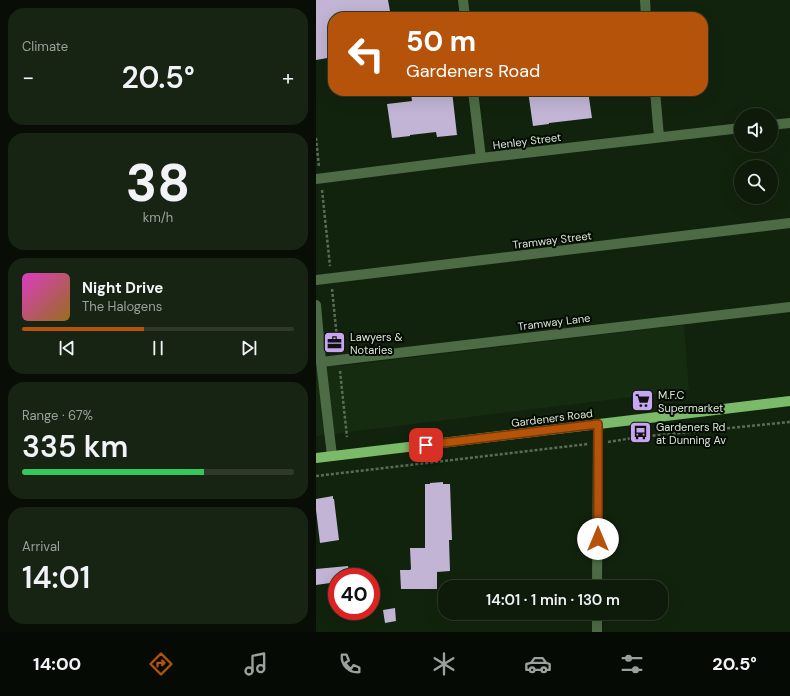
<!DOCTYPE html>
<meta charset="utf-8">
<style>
:root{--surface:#0e1a0a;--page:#172313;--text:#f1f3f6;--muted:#9ba19c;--line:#2e382b;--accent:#b45309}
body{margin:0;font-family:"DM Sans",sans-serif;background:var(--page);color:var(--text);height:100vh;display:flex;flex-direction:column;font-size:15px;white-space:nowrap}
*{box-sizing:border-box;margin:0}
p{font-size:13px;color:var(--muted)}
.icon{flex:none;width:22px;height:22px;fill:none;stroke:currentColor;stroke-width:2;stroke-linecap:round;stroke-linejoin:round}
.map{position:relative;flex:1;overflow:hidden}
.side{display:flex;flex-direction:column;gap:8px;padding:8px;background:#080e06;width:316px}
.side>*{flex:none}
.top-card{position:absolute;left:12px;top:12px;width:380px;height:84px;border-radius:16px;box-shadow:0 4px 16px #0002,0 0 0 1px var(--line);background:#b45309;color:#fff;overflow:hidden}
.buttons{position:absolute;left:418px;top:108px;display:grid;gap:8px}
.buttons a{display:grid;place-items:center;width:44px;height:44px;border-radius:50%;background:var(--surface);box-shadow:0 4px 16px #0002,0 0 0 1px var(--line);font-size:20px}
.speed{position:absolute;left:12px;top:568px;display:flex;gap:8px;font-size:20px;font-weight:700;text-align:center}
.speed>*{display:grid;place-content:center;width:52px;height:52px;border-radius:50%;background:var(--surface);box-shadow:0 4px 16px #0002,0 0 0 1px var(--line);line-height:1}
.speed .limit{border:6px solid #d22;background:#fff;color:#111}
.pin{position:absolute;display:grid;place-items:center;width:34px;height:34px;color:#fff;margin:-17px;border-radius:8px;box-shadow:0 2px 6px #0006}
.me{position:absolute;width:44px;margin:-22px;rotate:0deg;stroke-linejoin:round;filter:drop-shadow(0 0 3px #0008)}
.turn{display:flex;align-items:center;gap:14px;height:84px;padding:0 12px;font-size:18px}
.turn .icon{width:52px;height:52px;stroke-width:2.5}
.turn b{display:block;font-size:28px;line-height:34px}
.big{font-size:30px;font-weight:600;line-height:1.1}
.side .widget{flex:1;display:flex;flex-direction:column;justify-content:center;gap:6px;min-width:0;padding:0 14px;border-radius:16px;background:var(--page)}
.side .dial{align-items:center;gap:0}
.dial b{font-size:52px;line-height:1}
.song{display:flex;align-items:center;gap:12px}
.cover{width:48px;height:48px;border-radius:6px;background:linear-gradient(135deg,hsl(310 70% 55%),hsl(40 70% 35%))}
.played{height:4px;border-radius:2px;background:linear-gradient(90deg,var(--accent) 45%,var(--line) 45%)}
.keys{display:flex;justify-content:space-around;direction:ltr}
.heat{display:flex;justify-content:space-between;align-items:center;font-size:22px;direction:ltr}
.charge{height:6px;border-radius:3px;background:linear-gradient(90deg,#34c759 67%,var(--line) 0)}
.trip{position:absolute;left:122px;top:580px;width:230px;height:40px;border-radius:16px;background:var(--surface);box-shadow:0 4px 16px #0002,0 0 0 1px var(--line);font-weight:600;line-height:40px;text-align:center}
.menu{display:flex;height:64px;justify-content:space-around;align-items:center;background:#060a04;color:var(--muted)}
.menu .icon{width:28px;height:28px}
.menu .current{color:var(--accent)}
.menu b{font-size:18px;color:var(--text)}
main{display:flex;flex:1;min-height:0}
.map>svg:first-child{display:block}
.built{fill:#162c10}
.building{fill:#c1b4d4}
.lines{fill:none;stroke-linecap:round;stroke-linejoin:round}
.path{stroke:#5c6b57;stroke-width:2.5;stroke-dasharray:3 2;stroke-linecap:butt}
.minor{stroke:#4d6c45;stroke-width:10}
.major{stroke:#7aba68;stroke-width:10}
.route-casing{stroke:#753606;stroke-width:10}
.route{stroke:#b45309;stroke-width:7}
.labels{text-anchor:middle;stroke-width:4;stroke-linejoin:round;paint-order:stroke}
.street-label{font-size:11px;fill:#dbe7d8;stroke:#040b03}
.poi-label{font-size:11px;fill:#dbe7d8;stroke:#040b03;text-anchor:start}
</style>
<main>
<section class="side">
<div class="widget"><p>Climate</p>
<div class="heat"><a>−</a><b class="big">20.5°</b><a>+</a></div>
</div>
<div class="widget dial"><b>38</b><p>km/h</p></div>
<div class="widget">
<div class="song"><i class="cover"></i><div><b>Night Drive</b><p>The Halogens</p></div></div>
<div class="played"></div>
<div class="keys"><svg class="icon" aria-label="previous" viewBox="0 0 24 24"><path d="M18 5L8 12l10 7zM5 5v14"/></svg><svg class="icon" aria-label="pause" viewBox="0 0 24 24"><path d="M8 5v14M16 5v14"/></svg><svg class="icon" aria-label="next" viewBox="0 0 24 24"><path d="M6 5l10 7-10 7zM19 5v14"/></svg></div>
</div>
<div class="widget"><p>Range · 67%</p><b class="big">335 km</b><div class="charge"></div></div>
<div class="widget"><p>Arrival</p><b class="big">14:01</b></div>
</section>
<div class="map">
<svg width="474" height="632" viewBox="0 0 474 632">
<rect width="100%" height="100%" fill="#12230d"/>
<path class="built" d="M368,325L373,390L0,436V362L26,366Z"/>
<path class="building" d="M0,0H72L74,11L36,16V17H17V57L0,60Z
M111,91H136L141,135L121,137L120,132L94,135V136L76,138L71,104L96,101L95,93Z
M212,91H272L276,118L233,123V124L217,126Z
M127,482V484H134L136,540H133L134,571L121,572V589H85L84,570H94L95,569L94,548H109V484H114V483Z
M17,496V499H18L23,540L4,543L0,510V499Z
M32,566L34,577H21V582L0,585V569Z
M79,608L80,621L69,623L67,610Z"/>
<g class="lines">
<path class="path" d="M0,138L3,167
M6,190L14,266
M16,289L22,348
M24,371L31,437
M292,442L323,437L474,422
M0,476L272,444"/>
<path class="minor" d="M147,0L149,17
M329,0L330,17
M157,91L165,158
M339,91L343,137
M455,125L474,123
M0,179L165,158L425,128
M0,280L474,223
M0,305L5,362L16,456
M5,362L474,307
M281,587L282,424
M281,632V613"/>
<path class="major" d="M0,458L474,401"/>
</g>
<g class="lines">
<defs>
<path id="route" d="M110,445L282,424V539"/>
</defs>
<use href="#route" class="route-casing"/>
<use href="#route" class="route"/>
</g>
<defs>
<symbol id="office-square" viewBox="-11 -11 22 22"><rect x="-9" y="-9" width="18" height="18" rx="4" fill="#c6a6f0" stroke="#040b03"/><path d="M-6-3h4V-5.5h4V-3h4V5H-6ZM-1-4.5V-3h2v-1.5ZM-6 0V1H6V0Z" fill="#111"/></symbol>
<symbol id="supermarket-square" viewBox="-11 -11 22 22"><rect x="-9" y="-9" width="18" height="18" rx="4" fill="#c6a6f0" stroke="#040b03"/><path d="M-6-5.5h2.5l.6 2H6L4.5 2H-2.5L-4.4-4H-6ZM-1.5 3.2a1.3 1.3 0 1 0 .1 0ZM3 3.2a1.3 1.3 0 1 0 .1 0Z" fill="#111"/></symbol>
<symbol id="bus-square" viewBox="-11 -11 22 22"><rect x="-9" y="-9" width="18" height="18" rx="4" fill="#c6a6f0" stroke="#040b03"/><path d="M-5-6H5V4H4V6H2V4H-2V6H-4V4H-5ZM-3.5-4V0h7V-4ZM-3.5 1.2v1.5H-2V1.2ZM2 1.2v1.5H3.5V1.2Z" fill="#111"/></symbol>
</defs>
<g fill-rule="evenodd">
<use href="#office-square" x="6" y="330" width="25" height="25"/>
<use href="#supermarket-square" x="314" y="388" width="25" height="25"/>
<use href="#bus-square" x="312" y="420" width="25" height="25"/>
</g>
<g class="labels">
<g class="street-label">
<text transform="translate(211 141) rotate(-7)" y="4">Henley Street</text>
<text transform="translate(236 240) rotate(-7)" y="4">Tramway Street</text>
<text transform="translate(238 322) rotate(-7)" y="4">Tramway Lane</text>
<text transform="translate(236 418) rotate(-7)" y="4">Gardeners Road</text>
</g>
<g class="poi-label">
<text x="34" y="341">Lawyers &amp;<tspan x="34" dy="13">Notaries</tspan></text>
<text x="342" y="399">M.F.C<tspan x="342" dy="13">Supermarket</tspan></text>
<text x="340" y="431">Gardeners Rd<tspan x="340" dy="13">at Dunning Av</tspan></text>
</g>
</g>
</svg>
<div class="buttons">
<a><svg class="icon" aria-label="sound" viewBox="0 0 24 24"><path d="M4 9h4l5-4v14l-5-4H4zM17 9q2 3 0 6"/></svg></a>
<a><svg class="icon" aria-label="search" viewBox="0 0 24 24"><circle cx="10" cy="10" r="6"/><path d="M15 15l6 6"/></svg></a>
</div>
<div class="speed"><div class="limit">40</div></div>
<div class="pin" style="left:110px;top:445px;background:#d93025"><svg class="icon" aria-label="arrive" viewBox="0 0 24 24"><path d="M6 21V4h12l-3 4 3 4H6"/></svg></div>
<svg class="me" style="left:282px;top:539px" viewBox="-20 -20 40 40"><circle r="19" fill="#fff"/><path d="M0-13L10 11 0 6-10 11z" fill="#b45309"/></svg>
<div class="trip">14:01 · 1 min · 130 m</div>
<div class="top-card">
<div class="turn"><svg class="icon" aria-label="left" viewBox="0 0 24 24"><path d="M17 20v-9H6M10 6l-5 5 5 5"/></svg><div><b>50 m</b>Gardeners Road</div></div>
</div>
</div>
</main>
<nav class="menu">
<b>14:00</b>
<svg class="icon current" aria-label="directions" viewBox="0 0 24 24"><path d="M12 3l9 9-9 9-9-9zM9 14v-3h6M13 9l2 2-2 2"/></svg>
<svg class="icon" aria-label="music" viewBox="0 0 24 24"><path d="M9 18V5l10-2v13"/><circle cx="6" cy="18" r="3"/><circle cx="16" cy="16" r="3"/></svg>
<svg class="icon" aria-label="phone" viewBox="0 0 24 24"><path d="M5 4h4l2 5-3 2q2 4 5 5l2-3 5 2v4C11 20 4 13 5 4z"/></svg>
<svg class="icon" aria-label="climate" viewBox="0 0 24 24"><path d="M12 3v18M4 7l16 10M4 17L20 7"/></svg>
<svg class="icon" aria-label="car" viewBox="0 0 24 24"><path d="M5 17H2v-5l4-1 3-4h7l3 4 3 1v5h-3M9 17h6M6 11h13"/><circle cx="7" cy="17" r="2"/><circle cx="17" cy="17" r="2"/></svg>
<svg class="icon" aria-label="filters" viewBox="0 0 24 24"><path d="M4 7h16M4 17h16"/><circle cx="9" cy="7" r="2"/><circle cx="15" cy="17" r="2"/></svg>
<b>20.5°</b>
</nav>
